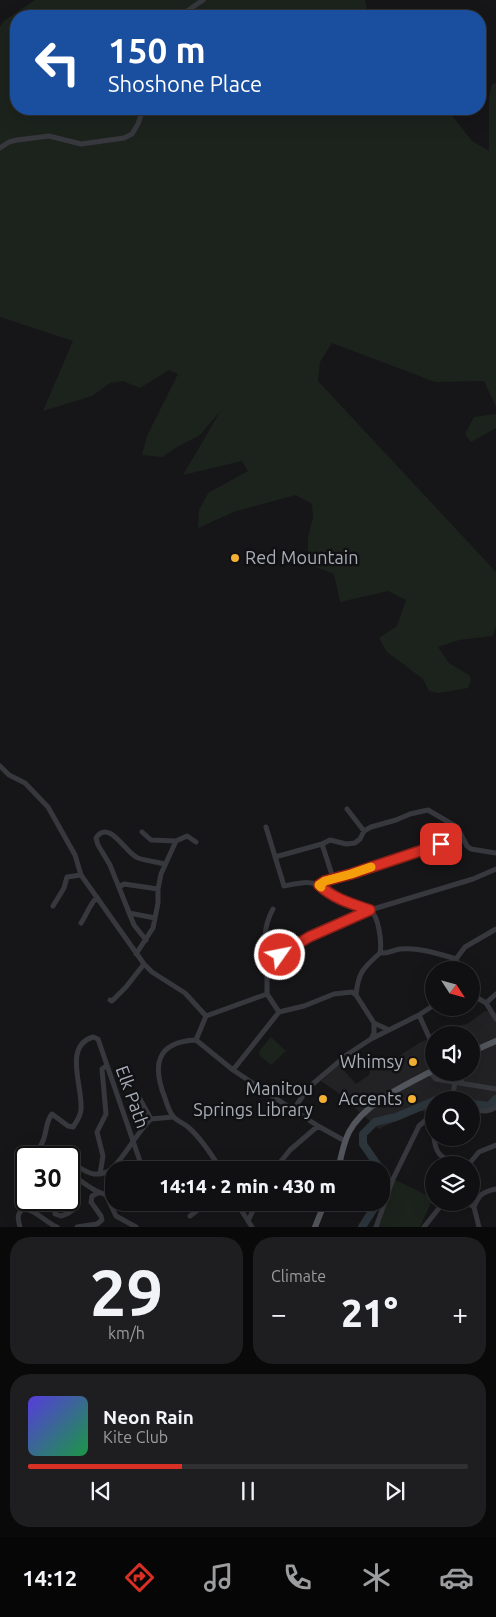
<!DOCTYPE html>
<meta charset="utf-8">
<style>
:root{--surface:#101012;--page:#1e1e20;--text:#f1f3f6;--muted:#9c9d9f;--line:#303032;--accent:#d93025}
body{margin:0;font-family:Ubuntu,sans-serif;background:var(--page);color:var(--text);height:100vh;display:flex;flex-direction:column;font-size:19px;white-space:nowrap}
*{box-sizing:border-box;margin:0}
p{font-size:16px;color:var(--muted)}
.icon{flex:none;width:28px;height:28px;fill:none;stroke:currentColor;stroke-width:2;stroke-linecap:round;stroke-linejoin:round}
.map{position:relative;height:1227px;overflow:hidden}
.side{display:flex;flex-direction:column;gap:10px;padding:10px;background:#09090a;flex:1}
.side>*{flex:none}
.banner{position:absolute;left:10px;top:10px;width:476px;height:105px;border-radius:20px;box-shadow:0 5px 20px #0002,0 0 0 1px var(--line);background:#1a4fa0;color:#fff;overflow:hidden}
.needle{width:32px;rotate:126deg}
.controls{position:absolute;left:425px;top:961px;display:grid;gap:10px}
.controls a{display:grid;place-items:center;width:55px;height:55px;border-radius:50%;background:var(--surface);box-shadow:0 5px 20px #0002,0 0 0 1px var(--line);font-size:25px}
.speed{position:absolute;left:15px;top:1146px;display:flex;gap:10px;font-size:25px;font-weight:700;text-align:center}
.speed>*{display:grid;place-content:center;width:65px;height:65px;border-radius:50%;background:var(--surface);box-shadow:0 5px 20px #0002,0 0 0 1px var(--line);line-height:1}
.speed .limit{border:2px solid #111;border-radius:8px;background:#fff;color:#111}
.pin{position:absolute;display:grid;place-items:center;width:42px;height:42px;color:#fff;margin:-21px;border-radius:10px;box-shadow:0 2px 8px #0006}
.me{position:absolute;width:55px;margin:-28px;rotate:57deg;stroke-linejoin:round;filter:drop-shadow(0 0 4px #0008)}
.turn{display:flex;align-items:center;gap:18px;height:105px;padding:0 15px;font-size:22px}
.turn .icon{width:65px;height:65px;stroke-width:2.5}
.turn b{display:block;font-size:35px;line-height:42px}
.big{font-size:38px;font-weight:800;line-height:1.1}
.side .card{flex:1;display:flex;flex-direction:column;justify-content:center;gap:8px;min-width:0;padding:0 18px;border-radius:20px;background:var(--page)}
.side .dial{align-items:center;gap:0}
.dial b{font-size:65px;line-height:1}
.song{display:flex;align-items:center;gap:15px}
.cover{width:60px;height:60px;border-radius:8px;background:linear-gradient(135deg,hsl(250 70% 55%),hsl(140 70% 35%))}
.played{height:5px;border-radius:2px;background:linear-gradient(90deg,var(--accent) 35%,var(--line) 35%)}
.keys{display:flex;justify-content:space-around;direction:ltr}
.heat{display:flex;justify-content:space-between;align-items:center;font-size:28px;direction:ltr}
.side .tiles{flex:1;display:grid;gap:10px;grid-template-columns:1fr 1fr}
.card:last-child{grid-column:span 2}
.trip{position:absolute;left:105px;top:1161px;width:285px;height:50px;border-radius:20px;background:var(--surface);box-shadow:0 5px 20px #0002,0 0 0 1px var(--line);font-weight:800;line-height:50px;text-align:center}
.tab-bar{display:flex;height:80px;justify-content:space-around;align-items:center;background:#060607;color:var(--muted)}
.tab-bar .icon{width:35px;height:35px}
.tab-bar .on{color:var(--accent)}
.tab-bar b{font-size:22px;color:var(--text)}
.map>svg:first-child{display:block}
.built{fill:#222225}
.green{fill:#1c231d}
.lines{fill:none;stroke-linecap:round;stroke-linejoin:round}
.river{stroke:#2c353c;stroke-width:8}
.minor{stroke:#37383d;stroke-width:5}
.major{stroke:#53555c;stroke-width:6}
.route-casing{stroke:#8d1f18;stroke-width:12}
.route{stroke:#d93025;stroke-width:9}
.slow{stroke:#f59e0b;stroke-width:9}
.poi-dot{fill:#f2b134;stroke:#111113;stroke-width:2}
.labels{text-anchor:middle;stroke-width:5;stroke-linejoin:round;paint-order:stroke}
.poi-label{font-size:18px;fill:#a8adb8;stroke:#111113;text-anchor:end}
.street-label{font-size:18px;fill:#a8adb8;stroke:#111113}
</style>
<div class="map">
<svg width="496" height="1227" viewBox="0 0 496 1227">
<rect width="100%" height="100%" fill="#161618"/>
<path class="built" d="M485,1011L496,1014V1109L471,1108V1100H434V1113L430,1115L420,1110L379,1129L337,1092L321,1081L339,1065L356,1084L369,1075L372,1063L378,1060L384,1066L419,1043L434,1036V1072H471V1035H437L456,1026L467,1024Z"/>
<path class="green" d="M35,0H365L368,16H16V109H447L472,141L489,151V97L492,84L496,83V407L484,381L435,382L332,343L320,362L318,381L496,572V626L493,636L459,640L438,647L449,663L469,675L471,680L468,688L439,693L429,691L423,679L387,652L379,638L397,626L406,600L388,591L340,602L334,574L308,564V538L313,517L312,504L296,495L236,511L198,528L199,510L208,493L248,471L242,461L183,475L221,410L200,435L177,447L162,457L142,455L147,436L178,374L169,370L140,388L123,381L110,383L92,396L43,411L73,341L0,317V26L4,21Z
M496,414V428L471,442L465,434L474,417Z
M271,1037L286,1051L271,1065L259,1055L260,1050Z
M393,1179L433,1198L420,1227H376Z"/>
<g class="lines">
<path class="river" d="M435,1100L445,1097L458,1100
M471,1104L489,1106L496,1099
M381,1170L363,1144V1134L375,1122L396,1117L434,1101
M381,1171L386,1178L381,1195
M362,1227L378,1202"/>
<path class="minor" d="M180,16L203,0
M0,148L9,142L17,140L49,136L81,144L124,138L132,134L138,124L143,109
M0,766L9,775L25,783L48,807L75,855L81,875L144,964L152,972L185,993L206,1016L196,1040
M347,809L364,831
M266,827L284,886C295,884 307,880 318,885C326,889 333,896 340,900C349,905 361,905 370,910C379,916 382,943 380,953
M142,832L151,840L176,841
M322,844L333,878
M275,857L322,844L330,840L346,844L355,843L360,839L364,831L371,827L396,820L410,814L428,810L457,827L467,846L471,849L496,853
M319,885L325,881L351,874L462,836
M119,887L124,884L158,889
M53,906L64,888L67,877L81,875
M129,913L155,918
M81,923C87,914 90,904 97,897
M146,940L134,925L110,865L98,845L96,838C109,818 126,854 138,858C147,861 157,862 165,864
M136,954L153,928L158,903V889L161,874L176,841L187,836L196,842
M456,959L465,947L496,929
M456,959L460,970
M269,964C262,946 264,925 273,909
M267,994V970L269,964L292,947L332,926L370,910L473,879L496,869
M267,994L279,1012
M471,994L486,1003L496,1019
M356,995L374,1023L389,1030
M110,1000L112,1001L126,987L144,964
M486,1003L496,994
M419,1015L434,1048
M206,1016L267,994
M371,1039L374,1033V1023
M196,1040L233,1070L260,1088L318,1126L345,1141
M196,1040C156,1042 152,1065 165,1098C167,1104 169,1112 173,1116C176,1121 184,1123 188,1127C202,1139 212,1155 221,1170
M233,1070L279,1012L304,1006L334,994L352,992L356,995C358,973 363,968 380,953C387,954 393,950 400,949C419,947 439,954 456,959
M430,1072L436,1079L496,1089
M459,1072L462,1083
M137,1094L151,1119
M452,1100L455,1082
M294,1109L308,1088L348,1054L371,1039L419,1015L434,1005
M471,1109C480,1111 488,1113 496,1107
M434,1138C436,1156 442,1157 457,1165
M36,1158C37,1150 42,1145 44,1138C47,1129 46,1121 52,1114L68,1126L73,1127C77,1121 81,1116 81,1109C83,1087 63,1046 93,1037L98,1039L143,1170
M69,1163C78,1164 84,1173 94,1174C98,1174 104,1174 109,1171C121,1163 137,1132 151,1119L173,1117
M468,1165L479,1152L496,1145
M274,1170L290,1150L318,1126
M100,1174L103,1156L97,1132L106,1114L102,1069L106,1066
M74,1176C87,1185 98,1195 114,1196
M106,1195L116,1216L136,1227
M61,1200L55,1208V1214L61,1216C81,1210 76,1200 69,1184
M236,1202L252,1227
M466,1202L474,1207
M474,1207C479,1194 483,1192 496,1189
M474,1207L479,1227
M190,1216L208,1202
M248,1221L257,1202
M20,1227C18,1219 16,1214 24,1208C37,1211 45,1222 57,1227
M77,1227L97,1224L102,1220L101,1216L91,1202L92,1196L98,1193
M376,1227L393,1179L419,1126L434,1113
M424,1227L444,1202"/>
<path class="major" d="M471,1052L496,1041
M338,1170C341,1157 343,1144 349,1132C364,1103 406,1085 434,1070
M315,1227L325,1202"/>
</g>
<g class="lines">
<defs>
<path id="route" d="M280,955L309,937L370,910C352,904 334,899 319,885L325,881L351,874L441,844"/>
</defs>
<use href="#route" class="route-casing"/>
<use href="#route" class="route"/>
<path class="slow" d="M321,887L319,885L325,881L351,874L371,867"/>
</g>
<g class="poi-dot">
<circle cx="235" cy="558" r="5"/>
<circle cx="413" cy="1062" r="5"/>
<circle cx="323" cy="1099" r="5"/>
<circle cx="412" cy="1099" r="5"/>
</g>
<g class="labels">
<g class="poi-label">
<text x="245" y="564" text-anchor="start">Red Mountain</text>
<text x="403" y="1068">Whimsy</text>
<text x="313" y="1095">Manitou<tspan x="313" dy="21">Springs Library</tspan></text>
<text x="402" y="1105">Accents</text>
</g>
<g class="street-label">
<text transform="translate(132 1097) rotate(70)" y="6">Elk Path</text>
</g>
</g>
</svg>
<div class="controls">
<a><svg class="needle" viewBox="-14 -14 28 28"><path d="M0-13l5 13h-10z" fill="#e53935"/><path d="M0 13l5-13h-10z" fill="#9c9d9f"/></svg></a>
<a><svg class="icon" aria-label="sound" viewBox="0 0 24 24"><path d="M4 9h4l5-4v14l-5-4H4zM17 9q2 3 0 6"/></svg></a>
<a><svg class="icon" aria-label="search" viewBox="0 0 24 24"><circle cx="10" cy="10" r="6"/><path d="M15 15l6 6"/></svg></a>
<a><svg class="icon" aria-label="layers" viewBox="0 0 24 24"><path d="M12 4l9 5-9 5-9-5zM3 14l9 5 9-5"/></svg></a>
</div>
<div class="speed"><div class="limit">30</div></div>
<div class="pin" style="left:441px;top:844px;background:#d93025"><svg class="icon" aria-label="arrive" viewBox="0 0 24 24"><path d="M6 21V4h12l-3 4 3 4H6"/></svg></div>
<svg class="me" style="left:280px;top:955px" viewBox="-20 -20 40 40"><circle r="17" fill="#d93025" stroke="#fff" stroke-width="3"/><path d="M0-11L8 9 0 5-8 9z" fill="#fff"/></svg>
<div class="trip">14:14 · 2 min · 430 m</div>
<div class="banner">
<div class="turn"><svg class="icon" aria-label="left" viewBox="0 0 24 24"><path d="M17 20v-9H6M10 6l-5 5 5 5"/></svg><div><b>150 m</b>Shoshone Place</div></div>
</div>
</div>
<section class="side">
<div class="tiles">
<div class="card dial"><b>29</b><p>km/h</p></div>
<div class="card"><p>Climate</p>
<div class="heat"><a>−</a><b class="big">21°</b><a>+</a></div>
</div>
<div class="card">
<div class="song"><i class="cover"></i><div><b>Neon Rain</b><p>Kite Club</p></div></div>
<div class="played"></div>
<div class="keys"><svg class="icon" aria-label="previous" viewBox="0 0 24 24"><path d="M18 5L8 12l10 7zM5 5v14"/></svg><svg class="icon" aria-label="pause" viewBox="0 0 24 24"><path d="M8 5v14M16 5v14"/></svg><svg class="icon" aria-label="next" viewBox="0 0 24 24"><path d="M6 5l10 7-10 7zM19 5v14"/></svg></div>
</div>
</div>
</section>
<nav class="tab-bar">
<b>14:12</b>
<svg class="icon on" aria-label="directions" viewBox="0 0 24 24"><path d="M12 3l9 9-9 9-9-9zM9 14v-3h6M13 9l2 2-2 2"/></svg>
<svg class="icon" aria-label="music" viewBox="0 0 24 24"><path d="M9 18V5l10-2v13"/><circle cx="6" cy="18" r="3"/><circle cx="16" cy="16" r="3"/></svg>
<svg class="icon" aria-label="phone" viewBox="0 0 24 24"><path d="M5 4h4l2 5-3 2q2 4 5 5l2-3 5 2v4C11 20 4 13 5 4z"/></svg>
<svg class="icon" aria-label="climate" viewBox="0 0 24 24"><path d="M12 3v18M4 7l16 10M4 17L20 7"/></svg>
<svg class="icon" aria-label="car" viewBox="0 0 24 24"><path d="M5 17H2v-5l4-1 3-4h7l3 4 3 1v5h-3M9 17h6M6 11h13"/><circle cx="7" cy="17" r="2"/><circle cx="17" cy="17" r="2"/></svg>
</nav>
